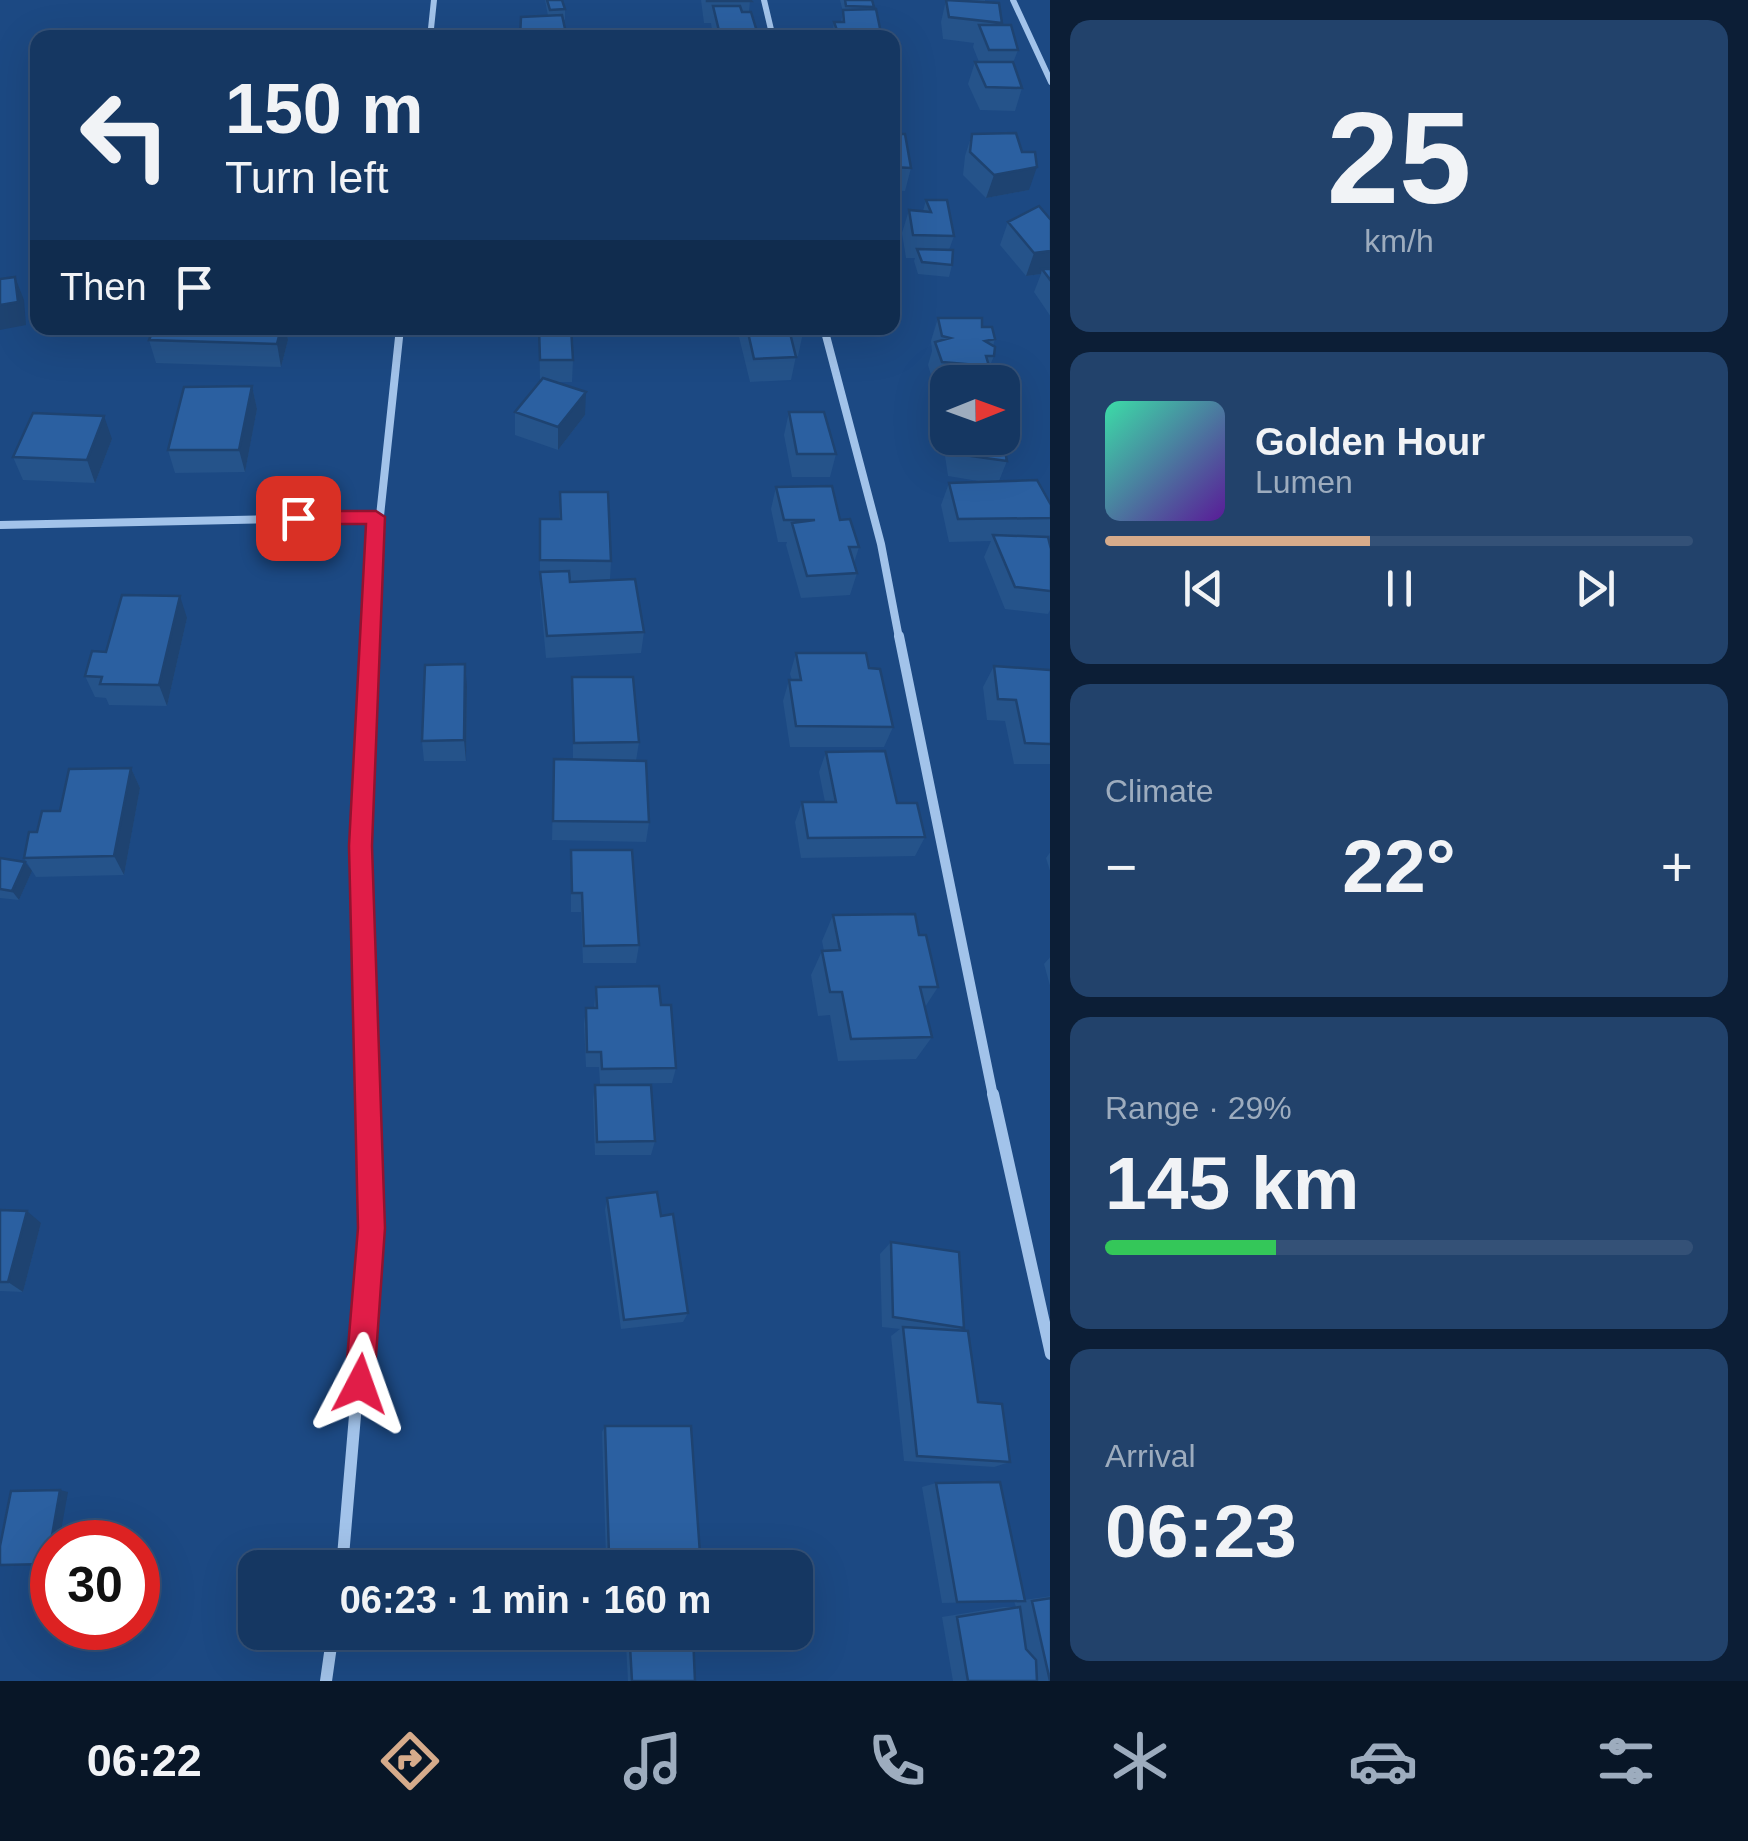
<!DOCTYPE html>
<meta charset="utf-8">
<style>
:root{--surface:#153762;--page:#22426b;--text:#f1f3f6;--muted:#9dacbe;--line:#345177;--accent:#d6ab8b}
body{margin:0;font-family:Arial,sans-serif;background:var(--page);color:var(--text);height:100vh;display:flex;flex-direction:column;font-size:38px;white-space:nowrap}
*{box-sizing:border-box;margin:0}
p{font-size:32px;color:var(--muted)}
.icon{flex:none;width:55px;height:55px;fill:none;stroke:currentColor;stroke-width:2;stroke-linecap:round;stroke-linejoin:round}
.map{position:relative;flex:1;overflow:hidden}
.sheet{display:flex;flex-direction:column;gap:20px;padding:20px;background:#0c1e36;width:698px}
.sheet>*{flex:none}
.banner{position:absolute;left:30px;top:30px;width:870px;height:305px;border-radius:20px;box-shadow:0 10px 40px #0002,0 0 0 2px var(--line);background:#153762;color:var(--text);overflow:hidden}
.needle{width:65px;rotate:89deg}
.fabs{position:absolute;left:930px;top:365px;display:grid;gap:20px}
.fabs a{display:grid;place-items:center;width:90px;height:90px;border-radius:20px;background:var(--surface);box-shadow:0 10px 40px #0002,0 0 0 2px var(--line);font-size:50px}
.speed{position:absolute;left:30px;top:1520px;display:flex;gap:20px;font-size:50px;font-weight:700;text-align:center}
.speed>*{display:grid;place-content:center;width:130px;height:130px;border-radius:50%;background:var(--surface);box-shadow:0 10px 40px #0002,0 0 0 2px var(--line);line-height:1}
.speed .limit{border:15px solid #d22;background:#fff;color:#111}
.pin{position:absolute;display:grid;place-items:center;width:85px;height:85px;color:#fff;margin:-42px;border-radius:20px;box-shadow:0 5px 15px #0006}
.me{position:absolute;width:110px;margin:-55px;rotate:4deg;stroke-linejoin:round;filter:drop-shadow(0 0 8px #0008)}
.turn{display:flex;align-items:center;gap:35px;height:210px;padding:0 30px;font-size:45px}
.turn .icon{width:130px;height:130px;stroke-width:2.5}
.turn b{display:block;font-size:70px;line-height:85px}
.then{display:flex;align-items:center;height:95px;padding:0 30px;background:#0003;gap:20px;font-size:38px}
.big{font-size:75px;font-weight:700;line-height:1.1}
.sheet .widget{flex:1;display:flex;flex-direction:column;justify-content:center;gap:15px;min-width:0;padding:0 35px;border-radius:20px;background:var(--page)}
.sheet .dial{align-items:center;gap:0}
.dial b{font-size:130px;line-height:1}
.song{display:flex;align-items:center;gap:30px}
.cover{width:120px;height:120px;border-radius:15px;background:linear-gradient(135deg,hsl(160 70% 55%),hsl(270 70% 35%))}
.played{height:10px;border-radius:5px;background:linear-gradient(90deg,var(--accent) 45%,var(--line) 45%)}
.keys{display:flex;justify-content:space-around;direction:ltr}
.heat{display:flex;justify-content:space-between;align-items:center;font-size:55px;direction:ltr}
.charge{height:15px;border-radius:8px;background:linear-gradient(90deg,#34c759 29%,var(--line) 0)}
.trip{position:absolute;left:238px;top:1550px;width:575px;height:100px;border-radius:20px;background:var(--surface);box-shadow:0 10px 40px #0002,0 0 0 2px var(--line);font-weight:700;line-height:100px;text-align:center}
.dock{display:flex;height:160px;justify-content:space-around;align-items:center;background:#081627;color:var(--muted)}
.dock .icon{width:70px;height:70px}
.dock .active{color:var(--accent)}
.dock b{font-size:45px;color:var(--text)}
main{display:flex;flex:1;min-height:0}
.map>svg:first-child{display:block}
.lines{fill:none;stroke-linecap:round;stroke-linejoin:round}
.minor-far3{stroke:#a2c3ea;stroke-width:6}
.minor-far2{stroke:#a2c3ea;stroke-width:8}
.minor-far1{stroke:#a2c3ea;stroke-width:10}
.minor{stroke:#a2c3ea;stroke-width:12}
.wall{fill:#25538a}
.shaded-wall{fill:#1e4371}
.building{fill:#2b60a1;stroke:#1e4371;stroke-width:2.5}
.route{fill:#e11d48;stroke:#92132f;stroke-width:2.5}
</style>
<main>
<div class="map">
<svg width="1051" height="1681" viewBox="0 0 1051 1681">
<rect width="100%" height="100%" fill="#1c4983"/>
<g class="lines">
<path class="minor-far3" d="M764,0L773,38
M1013,0L1051,82
M430,38L434,0"/>
<path class="minor-far2" d="M824,328L881,544L899,638
M0,525L376,517
M367,638L400,328"/>
<path class="minor-far1" d="M899,636L993,1096
M367,1096L360,846L367,636"/>
<path class="minor" d="M993,1094L1051,1354
M342,1568L371,1228L367,1094
M326,1681L333,1632"/>
</g>
<path class="wall" d="M545,0H562L565,9V20L548,16Z
M701,0H750L749,12L757,38H713L711,23H704Z
M840,0H872L873,9L882,38H832L834,22H841L843,12Z
M946,0H985V2L1002,23L1001,25L1018,50L1013,63L1022,88L1015,111L980,110L968,84L975,62H979L973,47L974,43L943,39L941,22Z
M892,134L911,168L905,191L892,190Z
M972,134L1029,190L986,198L963,175L965,156Z
M926,200L954,236L949,250L952,265L949,277L918,274L914,261L915,258H906L902,233L909,210L923,211Z
M1051,220V317L1034,292L1041,274L1026,276L1000,245L1008,222Z
M938,318L982,327L995,339L993,346L994,356L983,382H948V386L934,385L928,365L932,351L931,341Z
M154,328H286L288,340L281,367L156,363L149,340Z
M539,328L573,360L572,382H558L585,415L558,450L515,435V412L540,382Z
M741,328H802L803,333L798,356H796L791,380L750,382L739,337Z
M252,386L257,409L245,472L175,473L168,450Z
M948,410V438H1002L1007,461L999,481L1051,505V533L1048,538L1051,549V608L1048,614L1005,609L984,557L991,541L949,542L941,505L949,483L984,482L948,476L941,429Z
M789,412L836,454L830,477H792L784,435Z
M112,439L95,483L23,480L13,457Z
M776,487L840,520L859,547L854,563L857,573L850,595L801,598L786,545L787,542H778L771,509Z
M560,492L611,561L610,580L644,632L641,653L546,658L540,594V519H559Z
M187,618L167,706L109,705L106,698L95,697L85,676L106,652Z
M796,653L869,668L893,727L884,747H790L783,701L789,680H792L790,674Z
M994,666L1051,670V764H1014L1005,721L987,720L983,687Z
M572,677L639,742L636,761L649,822L646,842L552,840L554,759L573,760Z
M467,686L466,761H424L422,741Z
M826,752L897,803L925,837L915,856L801,858L795,822L802,802H825L819,772Z
M131,768L140,788L124,875L36,877L24,858L37,832L60,811Z
M571,850L639,945L636,963H583L581,912H571Z
M1051,851V874L1046,858Z
M0,858L32,871L19,900L0,898Z
M833,915L919,935L938,987L925,1007L932,1037L916,1059L838,1061L830,1015L818,1016L811,975L822,951H824L822,941Z
M1051,956V989L1044,964Z
M596,987L661,1005L676,1068L672,1083L600,1084L599,1067H586L584,1024L586,1008H594Z
M595,1085L655,1141L651,1155H595L593,1100Z
M607,1198L661,1216L688,1313L683,1322L621,1329L605,1210Z
M0,1210L41,1223L23,1292L0,1291Z
M891,1242L964,1328L961,1330L978,1402L1010,1462L994,1467L904,1461L891,1336L900,1329L882,1327L880,1254Z
M605,1426L700,1554L694,1556L606,1557L602,1432Z
M936,1483L1024,1600L1051,1596V1681H953L942,1617L1003,1607H1016L1014,1601L942,1603L922,1487Z
M687,1635L693,1636L695,1681H628L626,1645Z"/>
<path class="shaded-wall" d="M1037,167L1029,190L986,198L994,175Z
M1051,251V273L1042,269L1041,274L1026,276L1034,253Z
M15,277L24,300L26,325L0,330V305Z
M281,328H286L288,340L281,367L277,344Z
M252,386L257,409L245,472L239,450Z
M586,392L585,415L558,450V427Z
M104,416L112,439L95,483L87,460Z
M180,596L187,618L167,706L159,685Z
M465,664L467,686L466,761L464,740Z
M131,768L140,788L124,875L114,856Z
M25,862L32,871L19,900L12,891Z
M27,1211L41,1223L23,1292L8,1282Z
M60,1490L68,1492L59,1542H52V1564H47Z"/>
<path class="building" d="M547,0H562L565,9L550,10Z
M707,0H750L751,1H707Z
M845,0H872L874,7L846,6Z
M946,0L999,3L1002,23L949,17Z
M713,6H740L742,12H751L758,35H720Z
M876,9L882,38L839,36L834,22H844L843,10Z
M562,15L567,38H520L521,17Z
M979,25H1011L1018,50H989Z
M975,62H1013L1022,88L986,87Z
M1016,133L1022,152H1035L1037,167L994,175L970,152L972,134Z
M892,134H905L911,168L892,167Z
M926,200H947L954,236L913,235L909,210L931,212Z
M1039,206L1051,220V251L1034,253L1008,222Z
M917,249L953,250L952,265L922,262Z
M1042,269H1051V281Z
M15,277L18,302L0,305V279Z
M938,318H982V327H992L995,339L985,341L995,347L994,356H986L989,366L942,362L935,342L950,338L942,336Z
M154,328H281L277,344L149,340Z
M539,328H571L573,360H540Z
M747,328H802L803,333H790L796,357L754,359Z
M543,378L586,392L558,427L515,412Z
M252,386L239,450H168L184,387Z
M789,412H824L836,454H797Z
M33,413L104,416L87,460L13,457Z
M954,438H1002L1007,461L956,454Z
M1037,480L1051,505V518L958,519L949,483Z
M832,486L840,520L850,519L859,547H849L857,573L807,576L792,523L815,520H784L776,487Z
M560,492H608L611,561L540,560V519H561Z
M993,535L1048,537L1051,549V591L1015,587Z
M569,571L570,582L635,579L644,632L547,636L540,572Z
M122,595L180,596L159,685L100,684L102,677L85,676L92,651L106,652Z
M796,653H866L869,668L880,669L893,727L796,726L789,680H801Z
M465,664L464,740L422,741L425,665Z
M994,666L1051,670V744L1025,743L1016,700L998,699Z
M572,677H633L639,742L574,743Z
M885,751L897,803H917L925,837L808,838L802,802H836L826,752Z
M554,759L646,761L649,822L553,821Z
M131,768L114,856L24,858L29,832H37L42,811H60L69,769Z
M571,850H632L639,945L584,946L582,893H572Z
M0,858L25,862L12,891L0,889Z
M915,914L919,935H926L938,987H920L932,1037L851,1039L842,992H830L822,951L840,950L833,915Z
M659,986L661,1005H671L676,1068L602,1069L601,1052H587L586,1008H597L596,987Z
M595,1085H651L655,1141L597,1142Z
M657,1192L661,1216L673,1214L688,1313L624,1320L607,1198Z
M0,1210L27,1211L8,1282H0Z
M891,1242L959,1252L964,1328L893,1317Z
M903,1327L968,1331L978,1402L1002,1404L1010,1462L917,1456Z
M605,1426H691L700,1554L609,1555Z
M1000,1482L1025,1601L957,1602L936,1483Z
M60,1490L47,1564L0,1565V1546L11,1491Z
M1051,1598V1681H1050L1032,1601Z
M1020,1607L1026,1649L1036,1660L1037,1681H968L957,1617Z
M693,1636L695,1681H632L630,1646Z"/>
<path class="route" d="M376,511L385,517L372,846L385,1228L374,1384L370,1395L360,1399L349,1395L345,1384L358,1228L349,846L366,524H298L288,518L298,511Z"/>
</svg>
<div class="fabs">
<a><svg class="needle" viewBox="-14 -14 28 28"><path d="M0-13l5 13h-10z" fill="#e53935"/><path d="M0 13l5-13h-10z" fill="#9dacbe"/></svg></a>
</div>
<div class="speed"><div class="limit">30</div></div>
<div class="pin" style="left:298px;top:518px;background:#d93025"><svg class="icon" aria-label="arrive" viewBox="0 0 24 24"><path d="M6 21V4h12l-3 4 3 4H6"/></svg></div>
<svg class="me" style="left:360px;top:1384px" viewBox="-20 -20 40 40"><path d="M0-17L14 15 0 8-14 15z" fill="#e11d48" stroke="#fff" stroke-width="4"/></svg>
<div class="trip">06:23 · 1 min · 160 m</div>
<div class="banner">
<div class="turn"><svg class="icon" aria-label="left" viewBox="0 0 24 24"><path d="M17 20v-9H6M10 6l-5 5 5 5"/></svg><div><b>150 m</b>Turn left</div></div>
<div class="then">Then<svg class="icon" aria-label="arrive" viewBox="0 0 24 24"><path d="M6 21V4h12l-3 4 3 4H6"/></svg></div>
</div>
</div>
<section class="sheet">
<div class="widget dial"><b>25</b><p>km/h</p></div>
<div class="widget">
<div class="song"><i class="cover"></i><div><b>Golden Hour</b><p>Lumen</p></div></div>
<div class="played"></div>
<div class="keys"><svg class="icon" aria-label="previous" viewBox="0 0 24 24"><path d="M18 5L8 12l10 7zM5 5v14"/></svg><svg class="icon" aria-label="pause" viewBox="0 0 24 24"><path d="M8 5v14M16 5v14"/></svg><svg class="icon" aria-label="next" viewBox="0 0 24 24"><path d="M6 5l10 7-10 7zM19 5v14"/></svg></div>
</div>
<div class="widget"><p>Climate</p>
<div class="heat"><a>−</a><b class="big">22°</b><a>+</a></div>
</div>
<div class="widget"><p>Range · 29%</p><b class="big">145 km</b><div class="charge"></div></div>
<div class="widget"><p>Arrival</p><b class="big">06:23</b></div>
</section>
</main>
<nav class="dock">
<b>06:22</b>
<svg class="icon active" aria-label="directions" viewBox="0 0 24 24"><path d="M12 3l9 9-9 9-9-9zM9 14v-3h6M13 9l2 2-2 2"/></svg>
<svg class="icon" aria-label="music" viewBox="0 0 24 24"><path d="M9 18V5l10-2v13"/><circle cx="6" cy="18" r="3"/><circle cx="16" cy="16" r="3"/></svg>
<svg class="icon" aria-label="phone" viewBox="0 0 24 24"><path d="M5 4h4l2 5-3 2q2 4 5 5l2-3 5 2v4C11 20 4 13 5 4z"/></svg>
<svg class="icon" aria-label="climate" viewBox="0 0 24 24"><path d="M12 3v18M4 7l16 10M4 17L20 7"/></svg>
<svg class="icon" aria-label="car" viewBox="0 0 24 24"><path d="M5 17H2v-5l4-1 3-4h7l3 4 3 1v5h-3M9 17h6M6 11h13"/><circle cx="7" cy="17" r="2"/><circle cx="17" cy="17" r="2"/></svg>
<svg class="icon" aria-label="filters" viewBox="0 0 24 24"><path d="M4 7h16M4 17h16"/><circle cx="9" cy="7" r="2"/><circle cx="15" cy="17" r="2"/></svg>
</nav>
